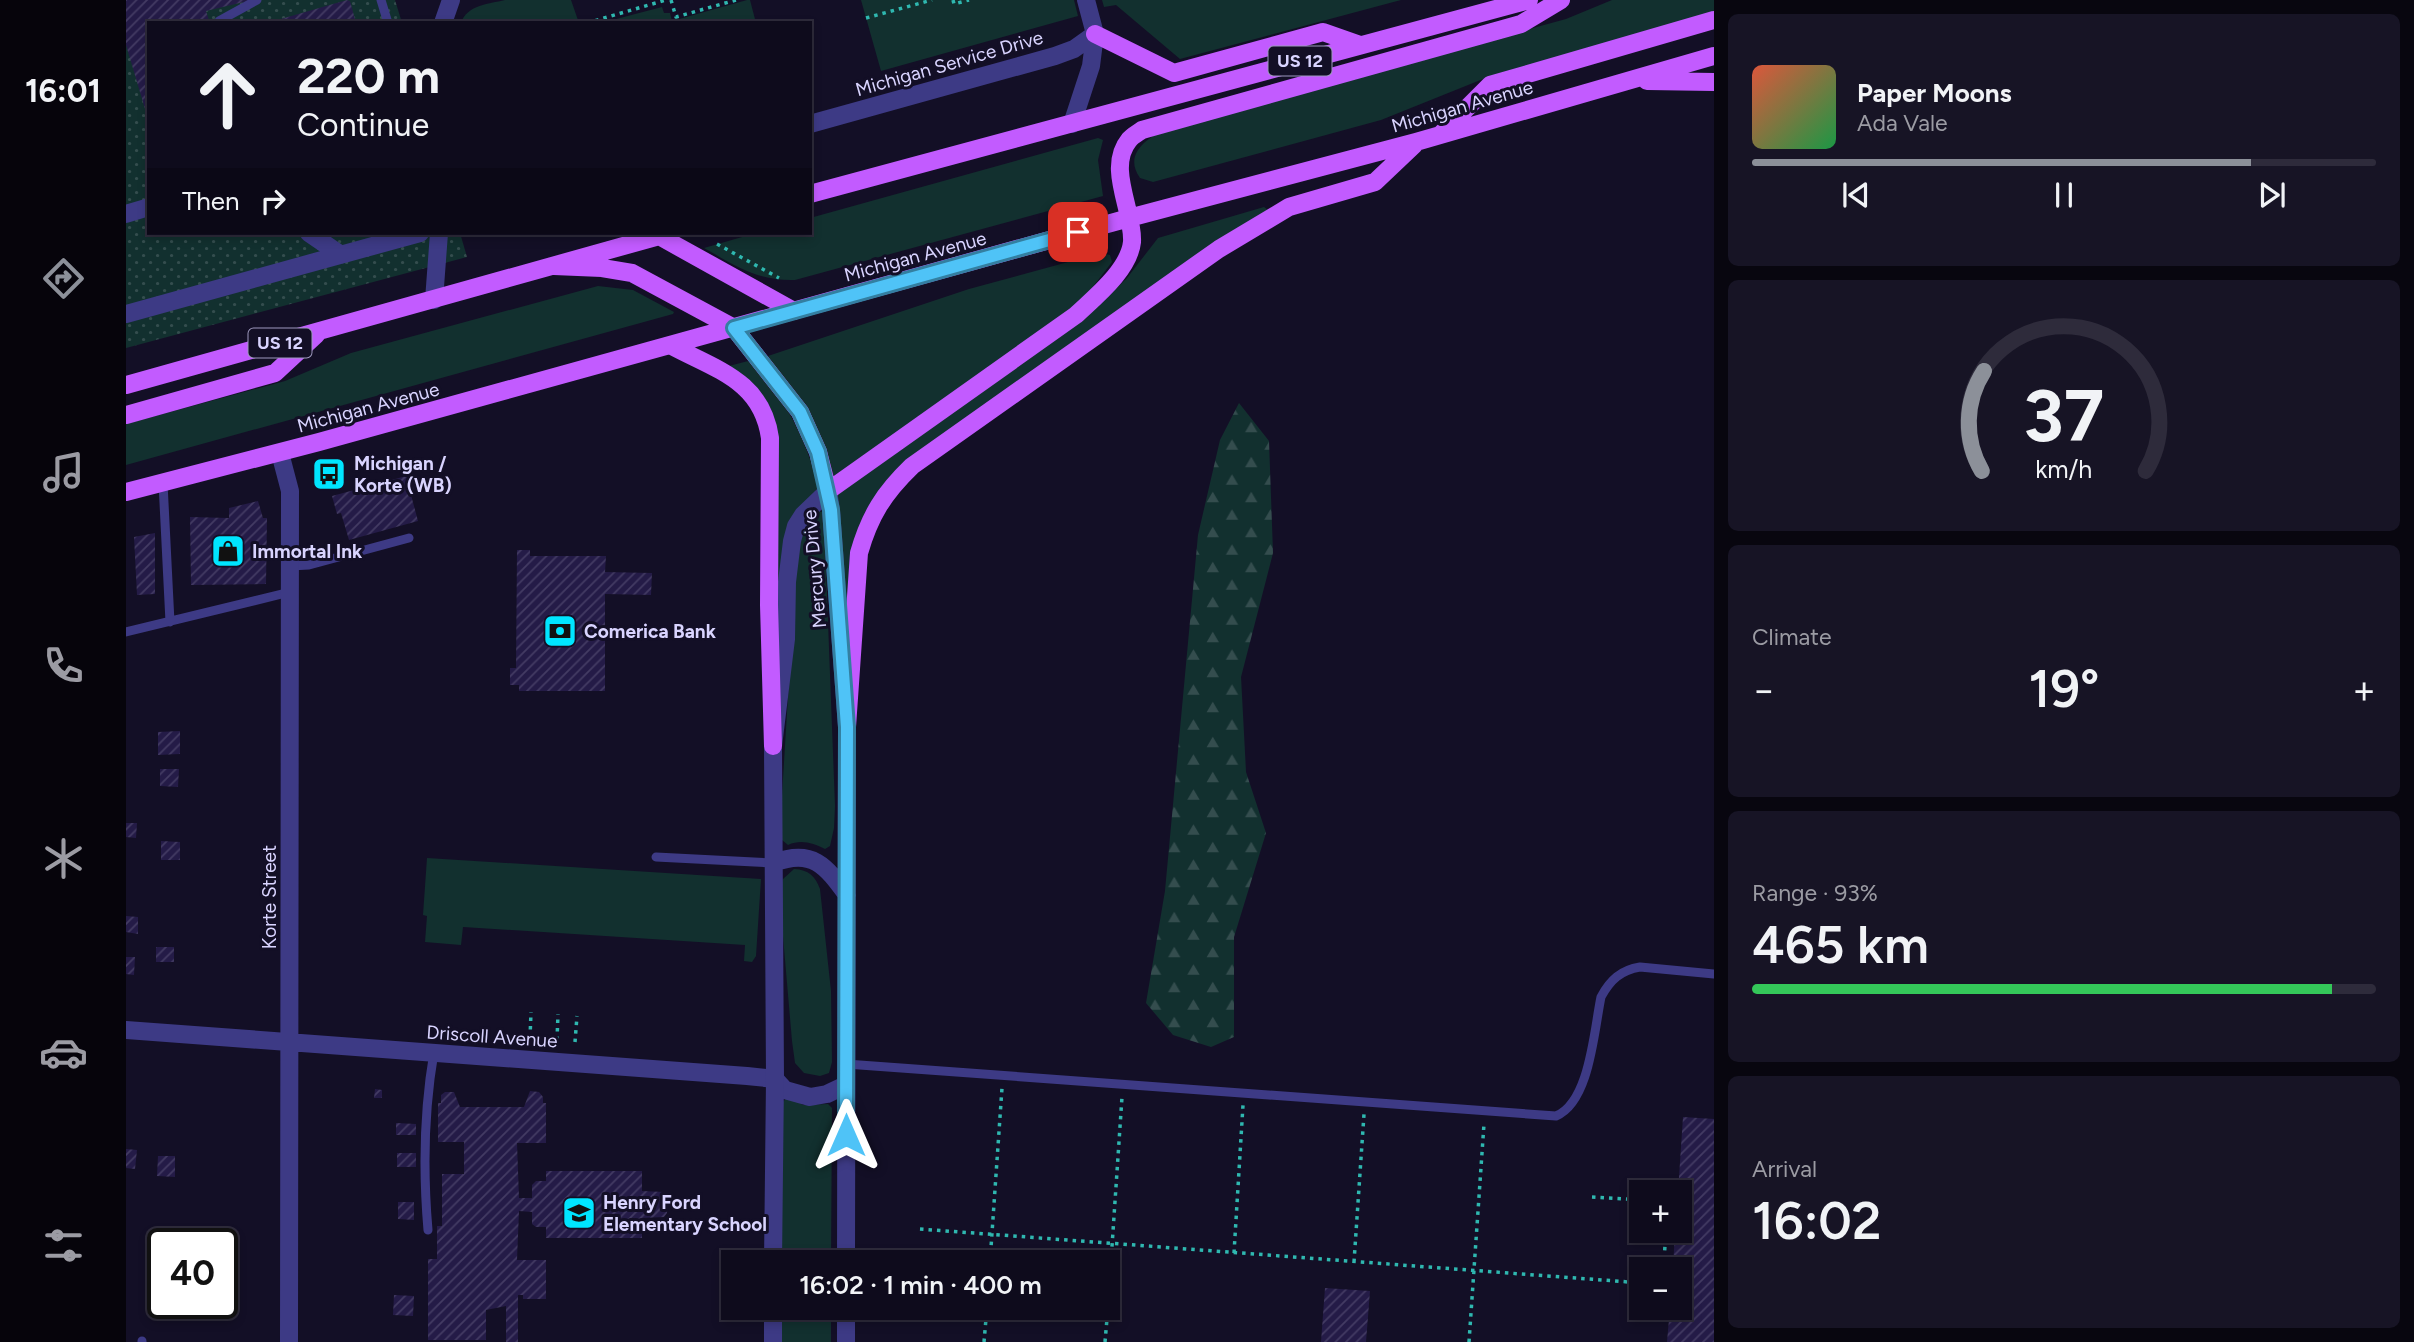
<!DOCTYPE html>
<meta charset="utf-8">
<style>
:root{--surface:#0e0b1c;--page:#171425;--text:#f1f3f6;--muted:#9b9ba3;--line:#2e2b3b;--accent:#8c9099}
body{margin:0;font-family:Figtree,sans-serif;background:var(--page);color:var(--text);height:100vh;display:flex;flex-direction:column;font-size:26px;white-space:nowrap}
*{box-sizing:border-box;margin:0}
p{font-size:23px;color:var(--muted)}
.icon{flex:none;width:38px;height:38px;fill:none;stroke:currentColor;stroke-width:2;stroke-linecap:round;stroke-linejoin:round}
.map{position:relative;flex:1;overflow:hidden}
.drawer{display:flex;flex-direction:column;gap:14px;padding:14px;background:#08060f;width:700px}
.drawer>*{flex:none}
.banner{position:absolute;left:21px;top:21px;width:665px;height:214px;border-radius:0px;box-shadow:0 4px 10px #0003,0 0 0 2px var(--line);background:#0e0b1c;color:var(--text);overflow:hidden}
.controls{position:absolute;left:1503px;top:1180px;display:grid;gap:14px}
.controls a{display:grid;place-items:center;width:63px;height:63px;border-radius:0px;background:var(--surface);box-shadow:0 4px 10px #0003,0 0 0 2px var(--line);font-size:35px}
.speed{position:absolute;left:21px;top:1228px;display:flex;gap:14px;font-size:35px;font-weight:700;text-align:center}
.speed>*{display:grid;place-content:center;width:91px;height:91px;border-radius:50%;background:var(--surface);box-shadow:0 4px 10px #0003,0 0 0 2px var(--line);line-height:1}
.speed .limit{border:4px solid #111;border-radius:10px;background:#fff;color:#111}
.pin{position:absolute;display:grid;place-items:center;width:60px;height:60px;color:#fff;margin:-30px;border-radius:14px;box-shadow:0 4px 10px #0006}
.me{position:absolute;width:77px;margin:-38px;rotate:0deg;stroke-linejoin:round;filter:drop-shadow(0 0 5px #0008)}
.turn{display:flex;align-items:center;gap:24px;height:147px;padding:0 35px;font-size:32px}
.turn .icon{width:91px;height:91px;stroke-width:2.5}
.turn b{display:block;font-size:49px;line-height:60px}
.then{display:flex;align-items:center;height:66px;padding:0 35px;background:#0003;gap:14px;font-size:26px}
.big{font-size:52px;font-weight:600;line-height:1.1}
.drawer .widget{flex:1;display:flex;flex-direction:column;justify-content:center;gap:10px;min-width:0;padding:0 24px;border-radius:10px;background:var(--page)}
.drawer .dial{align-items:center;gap:0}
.dial svg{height:182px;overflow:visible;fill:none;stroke:var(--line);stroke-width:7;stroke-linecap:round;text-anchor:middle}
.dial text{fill:var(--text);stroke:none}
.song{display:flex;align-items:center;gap:21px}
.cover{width:84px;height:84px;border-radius:10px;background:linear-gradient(135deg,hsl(10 70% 55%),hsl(140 70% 35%))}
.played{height:7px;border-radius:4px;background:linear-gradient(90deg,var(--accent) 80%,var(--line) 80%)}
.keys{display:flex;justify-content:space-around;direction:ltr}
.heat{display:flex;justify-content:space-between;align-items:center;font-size:38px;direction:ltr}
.charge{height:10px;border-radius:5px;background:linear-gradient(90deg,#34c759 93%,var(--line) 0)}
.trip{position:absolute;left:595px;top:1250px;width:399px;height:70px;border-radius:0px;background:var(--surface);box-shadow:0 4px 10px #0003,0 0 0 2px var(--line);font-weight:600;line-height:70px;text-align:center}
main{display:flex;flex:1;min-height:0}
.menu{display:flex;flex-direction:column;width:126px;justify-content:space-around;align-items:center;background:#06040b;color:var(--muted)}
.menu .icon{width:49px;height:49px}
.menu .selected{color:var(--accent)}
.menu b{font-size:32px;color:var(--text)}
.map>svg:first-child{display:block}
.grass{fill:#12302f}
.forest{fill:url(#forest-firs)}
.park{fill:url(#park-dots)}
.building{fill:url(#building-hatch)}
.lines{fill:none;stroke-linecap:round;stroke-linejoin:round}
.path{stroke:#2fb8b0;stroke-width:3.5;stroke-dasharray:3.5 5;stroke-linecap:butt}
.service{stroke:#3d3a85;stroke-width:9}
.minor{stroke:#3d3a85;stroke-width:18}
.tertiary{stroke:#3d3a85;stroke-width:18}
.primary{stroke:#c25bff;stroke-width:18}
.route-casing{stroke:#337fa1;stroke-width:18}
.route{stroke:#4fc3f7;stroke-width:12}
.labels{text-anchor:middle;stroke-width:6;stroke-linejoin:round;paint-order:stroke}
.shield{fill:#130f26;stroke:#9e99be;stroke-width:2}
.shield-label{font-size:18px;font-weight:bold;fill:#d9d4ff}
.street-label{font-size:19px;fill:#d9d4ff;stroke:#130f26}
.poi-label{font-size:19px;font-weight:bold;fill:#d9d4ff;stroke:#130f26;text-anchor:start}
</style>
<main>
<nav class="menu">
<b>16:01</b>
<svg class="icon selected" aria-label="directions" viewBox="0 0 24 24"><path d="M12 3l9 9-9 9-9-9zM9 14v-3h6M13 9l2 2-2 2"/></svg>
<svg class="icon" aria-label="music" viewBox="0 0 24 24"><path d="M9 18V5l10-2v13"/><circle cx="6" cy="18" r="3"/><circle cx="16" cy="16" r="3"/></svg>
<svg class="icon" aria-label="phone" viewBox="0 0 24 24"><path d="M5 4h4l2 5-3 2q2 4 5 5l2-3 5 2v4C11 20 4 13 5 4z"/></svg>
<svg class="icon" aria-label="climate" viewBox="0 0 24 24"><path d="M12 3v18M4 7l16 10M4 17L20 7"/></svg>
<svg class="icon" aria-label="car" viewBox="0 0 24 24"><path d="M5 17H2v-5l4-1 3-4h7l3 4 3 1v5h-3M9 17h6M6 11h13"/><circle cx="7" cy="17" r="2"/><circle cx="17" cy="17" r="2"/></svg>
<svg class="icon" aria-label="filters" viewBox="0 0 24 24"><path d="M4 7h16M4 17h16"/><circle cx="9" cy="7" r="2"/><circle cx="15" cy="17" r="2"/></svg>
</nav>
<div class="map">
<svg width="1588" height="1342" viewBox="0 0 1588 1342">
<defs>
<pattern id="forest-firs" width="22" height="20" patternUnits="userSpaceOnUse" patternTransform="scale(1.75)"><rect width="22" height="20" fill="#12302f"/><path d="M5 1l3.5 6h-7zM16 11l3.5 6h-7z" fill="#344d4e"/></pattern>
<pattern id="park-dots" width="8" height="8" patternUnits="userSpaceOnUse" patternTransform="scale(1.75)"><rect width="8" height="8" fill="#12302f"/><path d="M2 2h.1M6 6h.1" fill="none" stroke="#344d4e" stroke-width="1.8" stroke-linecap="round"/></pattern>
<pattern id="building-hatch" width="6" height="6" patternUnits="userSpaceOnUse" patternTransform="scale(1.75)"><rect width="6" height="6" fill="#241b47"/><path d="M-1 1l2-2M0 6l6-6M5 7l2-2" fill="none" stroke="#433b63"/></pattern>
</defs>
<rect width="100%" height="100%" fill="#130f26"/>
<path class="grass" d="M379,0H445L453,23H335C341,5 362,4 379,0Z
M621,0H624L630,23H475L536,7L538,13H544L546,21Z
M735,0H948L952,16L755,71Z
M976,0H1275L1054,59L990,5L978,7Z
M1486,0H1588V16L1357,79L1255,120L1027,182L1014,178C996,153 1024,136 1044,127L1440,19Z
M972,138L977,140L972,160L977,196L669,280C631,281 610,266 578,248L630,233H684V218Z
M1138,207L1142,210L762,479L739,512L728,540L721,658L711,495L958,320L1001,278L1032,238Z
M975,253L984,255L986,262L956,301L707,477L642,356L843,289Z
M472,286L507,290L548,312L547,314L0,465V424L159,381L225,353Z
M622,361C629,366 635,374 640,381C667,413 683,447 692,488L682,499L651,630V448L603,366Z
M691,511L697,512L698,516L709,806L708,828L704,846L699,849C687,843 675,839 662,845L656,840V795L671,549L677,530Z
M301,858L635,879L630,956L626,962L618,961L619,945L337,927L335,945L299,942L301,916L297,915Z
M668,869C683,870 689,876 694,889L705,991L706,1062L703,1073L694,1076L678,1073L669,1063L666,1041L653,890L657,879Z
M662,1096L677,1105L702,1104L706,1108L705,1262H653L656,1103Z
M653,1307H705V1342H653Z"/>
<path class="forest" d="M1113,403L1143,441L1147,553L1115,677L1120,772L1140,833L1108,937V1037L1085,1047L1047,1035L1020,1003L1039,891L1072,535L1094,440Z"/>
<path class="park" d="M0,0H269L276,23H23V233H334L341,257L0,348Z"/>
<path class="building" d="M0,0H122V1L80,11L84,23H23L22,119L0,45Z
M221,0L224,1L230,23H141Z
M284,475L289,493L285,495L292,521L223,540L215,513L211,514L206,496Z
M132,501L137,518H141L140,584L65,585L64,517L103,518V508Z
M29,533V594L11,595L8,537Z
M391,550H404V556H480L479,572L526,573L525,595L479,594V691H393V685H384V668H390Z
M54,731V754L32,755V732Z
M34,769H53L52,787L34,786Z
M0,823H11L10,838L0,837Z
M35,841L54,842V860H35Z
M0,916L12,917V934L0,932Z
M30,947H48V962H30Z
M0,957H9L8,975L0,974Z
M249,1089L256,1090V1098H248Z
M404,1091L413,1092L417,1097V1103H420V1143H391L393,1198H406V1185L410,1181H420V1171H516V1191L538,1192L542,1197L541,1213L538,1217L516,1218V1238H420V1227H410L406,1224V1212L393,1211L391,1260H420V1299H397V1295H392V1342H380V1306L360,1310V1340H302V1259H311V1226H316V1174H338V1142H312V1103H315V1095L319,1092H328L334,1107H398Z
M1557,1117L1588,1119V1342H1541L1544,1307H1554V1269H1547L1549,1230H1554V1192H1552Z
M270,1123L290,1124V1135H270Z
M0,1149L11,1150L9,1169L0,1168Z
M271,1153H290V1167H271Z
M32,1156H49V1177L31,1176Z
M272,1202H288V1220L272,1219Z
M29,1283H37V1296H29Z
M1199,1288L1244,1291L1240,1342H1195Z
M268,1295L288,1296L287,1316L267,1315Z"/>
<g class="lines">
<path class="path" d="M545,0L550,17L610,0
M827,0L828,4L843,0
M740,18L806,0
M461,23L540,0
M591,244L653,278
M404,1038L405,1012
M431,1040L432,1014
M449,1042L451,1016
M1466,1197L1516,1200
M794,1229L1516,1283
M1540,1230L1538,1261L1541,1269
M1108,1253L1117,1105
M864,1262L876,1088
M1228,1262L1238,1114
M982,1306L996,1097
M858,1342L861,1307
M979,1342L982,1307
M1343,1342L1358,1124"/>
<path class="service" d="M255,0L262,23
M93,21L131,0
M37,483L44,622
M164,566L183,565L283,538
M0,632L164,592
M530,857L648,863
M720,1064L1430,1116C1464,1102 1468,1030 1475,997C1484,980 1495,970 1514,967L1588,974
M302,1230C297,1172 298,1110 308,1052
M16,1342V1341"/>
<path class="minor" d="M317,23L325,0
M684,124L929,56L948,49L969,34
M946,124L965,66L969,34L960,0
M0,214L23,207
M183,233L215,255
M308,300L313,233
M0,314L294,233
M154,453L164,491L163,1342
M0,1030L621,1076L649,1079L659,1090L684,1097L701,1094L720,1085"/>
<path class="tertiary" d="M648,863C686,848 700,866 721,895
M647,1262L649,1079L647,746L660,639L661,582L666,541L670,526L677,515L702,491L705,510L721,727L720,1262
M647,1342V1307
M720,1342V1307"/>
<path class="primary" d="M969,34L1048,73L1197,32L1234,45
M1521,81L1588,82
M1316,133L1364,85L1588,20
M684,194L1403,0
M533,236L668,311
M428,266L476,268L506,273L608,328L674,412L692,452L702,491L950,315C969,297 1003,270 1006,242C1008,211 980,168 1003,140C1006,136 1012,133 1016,130L1395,24L1435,0
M546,346C591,370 636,381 644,438L643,605L647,746
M0,385L544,233
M0,415L149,373L190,335
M0,492L193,442L1003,218L1290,142L1588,56
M721,727L733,553C744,515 758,493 786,466L1093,249L1163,207L1249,182L1288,145"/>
</g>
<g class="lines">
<defs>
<path id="route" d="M720,1135L721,727L705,510L692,452L674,412L608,328L952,232"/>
</defs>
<use href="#route" class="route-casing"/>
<use href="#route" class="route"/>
</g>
<defs>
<symbol id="bus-square" viewBox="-11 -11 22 22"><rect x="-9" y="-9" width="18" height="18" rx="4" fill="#00e5ff" stroke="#130f26"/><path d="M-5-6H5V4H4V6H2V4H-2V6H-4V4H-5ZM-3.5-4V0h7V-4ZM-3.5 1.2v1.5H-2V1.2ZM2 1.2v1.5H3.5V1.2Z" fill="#111"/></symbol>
<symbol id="shop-square" viewBox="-11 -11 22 22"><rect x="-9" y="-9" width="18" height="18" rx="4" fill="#00e5ff" stroke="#130f26"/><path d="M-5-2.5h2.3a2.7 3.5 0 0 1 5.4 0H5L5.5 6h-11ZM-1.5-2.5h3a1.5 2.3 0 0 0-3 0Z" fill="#111"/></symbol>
<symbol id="bank-square" viewBox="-11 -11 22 22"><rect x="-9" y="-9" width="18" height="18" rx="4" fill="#00e5ff" stroke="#130f26"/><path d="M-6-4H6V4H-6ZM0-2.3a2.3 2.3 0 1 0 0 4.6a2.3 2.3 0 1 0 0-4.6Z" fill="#111"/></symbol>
<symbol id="school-square" viewBox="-11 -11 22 22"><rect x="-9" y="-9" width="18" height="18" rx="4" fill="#00e5ff" stroke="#130f26"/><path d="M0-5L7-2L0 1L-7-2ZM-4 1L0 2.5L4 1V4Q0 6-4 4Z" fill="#111"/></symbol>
</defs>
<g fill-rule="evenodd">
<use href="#bus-square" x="184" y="455" width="38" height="38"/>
<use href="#shop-square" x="83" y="532" width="38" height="38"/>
<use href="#bank-square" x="415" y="612" width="38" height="38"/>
<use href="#school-square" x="434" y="1194" width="38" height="38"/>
</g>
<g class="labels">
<g class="shield">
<rect x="1142.5" y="46.5" width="63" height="29" rx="5"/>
<rect x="122.5" y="328.5" width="63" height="29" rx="5"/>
</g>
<g class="shield-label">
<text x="1174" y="67">US 12</text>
<text x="154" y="349">US 12</text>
</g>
<g class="street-label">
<text transform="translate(823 63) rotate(-16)" y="7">Michigan Service Drive</text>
<text transform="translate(1336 106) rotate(-16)" y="7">Michigan Avenue</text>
<text transform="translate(789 256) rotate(-15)" y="7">Michigan Avenue</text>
<text transform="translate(242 407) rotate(-15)" y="7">Michigan Avenue</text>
<text transform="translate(688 569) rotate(-95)" y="7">Mercury Drive</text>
<text transform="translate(143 897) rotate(-90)" y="7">Korte Street</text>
<text transform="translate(366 1036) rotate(4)" y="7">Driscoll Avenue</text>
</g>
<g class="poi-label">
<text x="228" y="470">Michigan /<tspan x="228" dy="22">Korte (WB)</tspan></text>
<text x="126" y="558">Immortal Ink</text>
<text x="458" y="638">Comerica Bank</text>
<text x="477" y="1209">Henry Ford<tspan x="477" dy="22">Elementary School</tspan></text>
</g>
</g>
</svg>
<div class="controls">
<a>+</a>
<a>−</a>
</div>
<div class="speed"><div class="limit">40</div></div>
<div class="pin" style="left:952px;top:232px;background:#d93025"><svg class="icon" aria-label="arrive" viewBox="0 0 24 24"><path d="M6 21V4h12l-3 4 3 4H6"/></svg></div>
<svg class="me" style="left:720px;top:1135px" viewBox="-20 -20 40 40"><path d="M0-17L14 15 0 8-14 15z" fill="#4fc3f7" stroke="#fff" stroke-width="4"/></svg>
<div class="trip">16:02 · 1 min · 400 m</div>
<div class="banner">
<div class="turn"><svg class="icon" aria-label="ahead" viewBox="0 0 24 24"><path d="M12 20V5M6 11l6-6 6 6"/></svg><div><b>220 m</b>Continue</div></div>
<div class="then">Then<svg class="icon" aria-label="right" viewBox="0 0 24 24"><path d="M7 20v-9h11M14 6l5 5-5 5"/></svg></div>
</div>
</div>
<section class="drawer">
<div class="widget">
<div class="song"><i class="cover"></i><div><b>Paper Moons</b><p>Ada Vale</p></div></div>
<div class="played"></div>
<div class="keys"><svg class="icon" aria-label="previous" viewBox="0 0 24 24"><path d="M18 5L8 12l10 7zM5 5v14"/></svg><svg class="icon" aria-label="pause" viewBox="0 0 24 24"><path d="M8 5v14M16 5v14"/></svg><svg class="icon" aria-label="next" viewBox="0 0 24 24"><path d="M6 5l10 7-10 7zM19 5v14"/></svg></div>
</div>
<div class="widget dial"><svg viewBox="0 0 100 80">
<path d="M14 69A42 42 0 1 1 86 69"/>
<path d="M14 69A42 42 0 0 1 15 25" stroke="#8c9099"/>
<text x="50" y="56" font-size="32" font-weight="700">37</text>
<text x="50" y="72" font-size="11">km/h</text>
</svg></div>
<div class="widget"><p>Climate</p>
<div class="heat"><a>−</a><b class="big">19°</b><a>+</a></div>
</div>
<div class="widget"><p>Range · 93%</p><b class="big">465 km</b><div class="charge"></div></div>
<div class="widget"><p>Arrival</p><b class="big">16:02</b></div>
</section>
</main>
